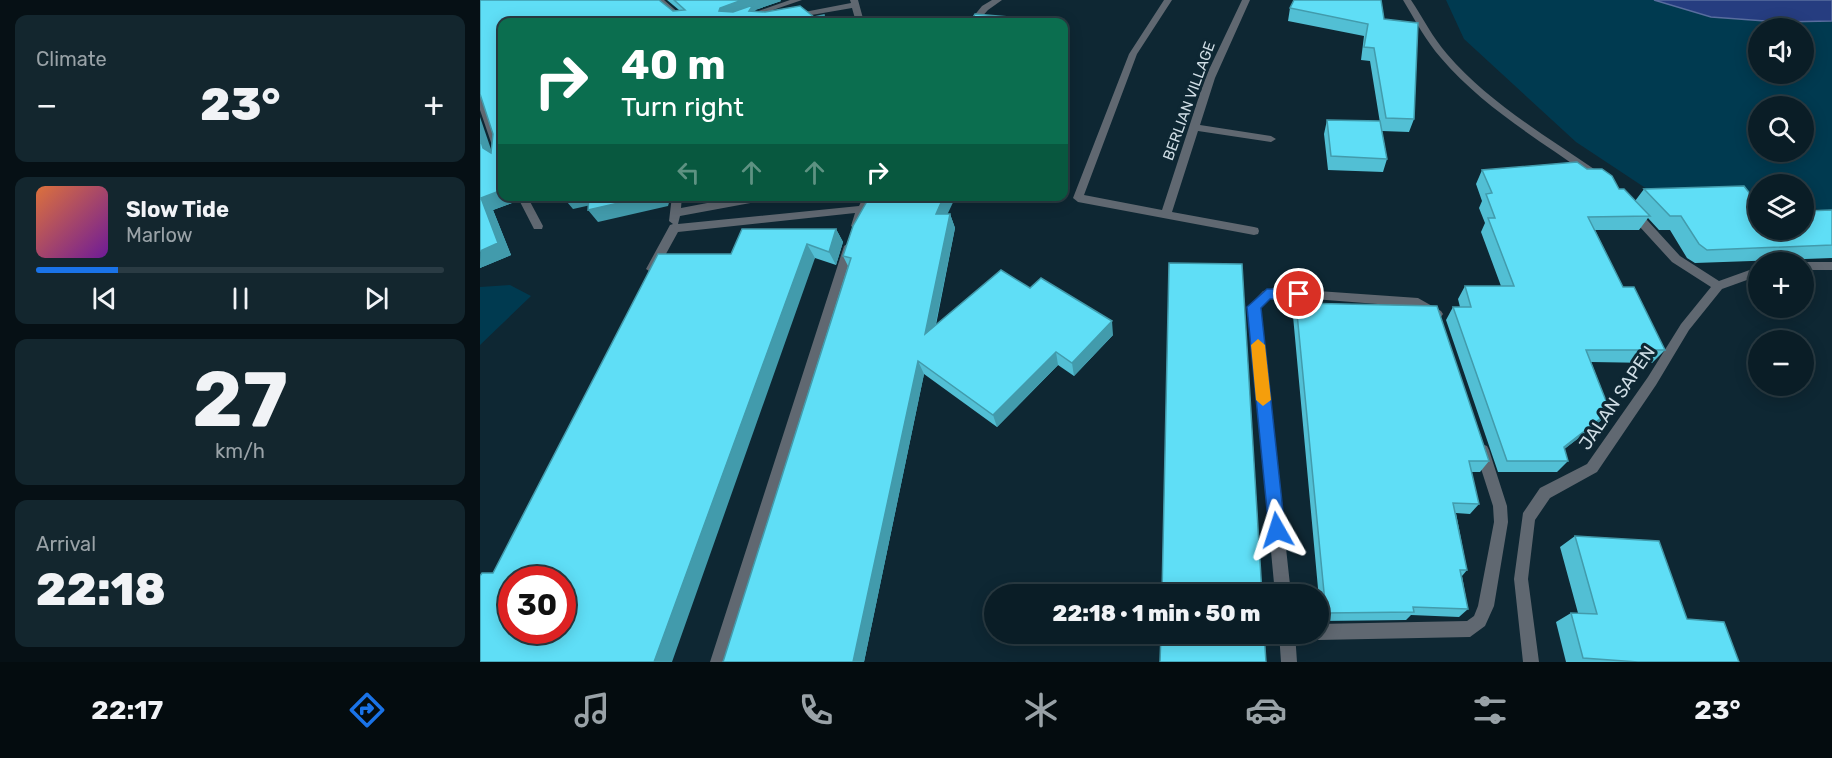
<!DOCTYPE html>
<meta charset="utf-8">
<style>
:root{--surface:#0a1d26;--page:#13262e;--text:#f1f3f6;--muted:#99a2a7;--line:#2a3b43;--accent:#1a73e8}
body{margin:0;font-family:Rubik,sans-serif;background:var(--page);color:var(--text);height:100vh;display:flex;flex-direction:column;font-size:22px;white-space:nowrap}
*{box-sizing:border-box;margin:0}
p{font-size:20px;color:var(--muted)}
.icon{flex:none;width:33px;height:33px;fill:none;stroke:currentColor;stroke-width:2;stroke-linecap:round;stroke-linejoin:round}
.map{position:relative;flex:1;overflow:hidden}
.details{display:flex;flex-direction:column;gap:15px;padding:15px;background:#061015;width:480px}
.details>*{flex:none}
.guide{position:absolute;left:18px;top:18px;width:570px;height:183px;border-radius:12px;box-shadow:0 3px 15px #0003,0 0 0 2px var(--line);background:#0b6e4f;color:#fff;overflow:hidden}
.controls{position:absolute;left:1268px;top:18px;display:grid;gap:12px}
.controls a{display:grid;place-items:center;width:66px;height:66px;border-radius:50%;background:var(--surface);box-shadow:0 3px 15px #0003,0 0 0 2px var(--line);font-size:30px}
.speed{position:absolute;left:18px;top:566px;display:flex;gap:12px;font-size:30px;font-weight:700;text-align:center}
.speed>*{display:grid;place-content:center;width:78px;height:78px;border-radius:50%;background:var(--surface);box-shadow:0 3px 15px #0003,0 0 0 2px var(--line);line-height:1}
.speed .limit{border:9px solid #d22;background:#fff;color:#111}
.pin{position:absolute;display:grid;place-items:center;width:51px;height:51px;color:#fff;margin:-26px;border:3px solid #fff;border-radius:50%;box-shadow:0 2px 6px #0007}
.me{position:absolute;width:66px;margin:-33px;rotate:354deg;stroke-linejoin:round;filter:drop-shadow(0 0 4px #0008)}
.turn{display:flex;align-items:center;gap:21px;height:126px;padding:0 24px;font-size:27px}
.turn .icon{width:78px;height:78px;stroke-width:2.5}
.turn b{display:block;font-size:42px;line-height:51px}
.lanes{display:flex;align-items:center;height:57px;padding:0 24px;background:#0003;justify-content:center;gap:30px;direction:ltr}
.lanes .off{opacity:.35}
.big{font-size:45px;font-weight:800;line-height:1.1}
.details .card{flex:1;display:flex;flex-direction:column;justify-content:center;gap:9px;min-width:0;padding:0 21px;border-radius:12px;background:var(--page)}
.details .dial{align-items:center;gap:0}
.dial b{font-size:78px;line-height:1}
.song{display:flex;align-items:center;gap:18px}
.cover{width:72px;height:72px;border-radius:9px;background:linear-gradient(135deg,hsl(20 70% 55%),hsl(280 70% 35%))}
.played{height:6px;border-radius:3px;background:linear-gradient(90deg,var(--accent) 20%,var(--line) 20%)}
.keys{display:flex;justify-content:space-around;direction:ltr}
.heat{display:flex;justify-content:space-between;align-items:center;font-size:33px;direction:ltr}
.trip{position:absolute;left:504px;top:584px;width:345px;height:60px;border-radius:30px;background:var(--surface);box-shadow:0 3px 15px #0003,0 0 0 2px var(--line);font-weight:800;line-height:60px;text-align:center}
.tabs{display:flex;height:96px;justify-content:space-around;align-items:center;background:#040c0f;color:var(--muted)}
.tabs .icon{width:42px;height:42px}
.tabs .current{color:var(--accent)}
.tabs b{font-size:27px;color:var(--text)}
main{display:flex;flex:1;min-height:0}
.map>svg:first-child{display:block}
.green{fill:#003a50;fill-rule:evenodd}
.water{fill:#263d80;stroke:#586d9e;stroke-width:1.5}
.lines{fill:none;stroke-linecap:round;stroke-linejoin:round}
.street{fill:#606871;fill-rule:evenodd}
.wall{fill:#52bfd4}
.shaded-wall{fill:#429bac}
.building{fill:#5fdef6;stroke:#429bac;stroke-width:1.5;fill-rule:evenodd}
.route{fill:#1a73e8;stroke:#114b97;stroke-width:1.5}
.slow{fill:#f59e0b}
.labels{text-anchor:middle;stroke-width:6;stroke-linejoin:round;paint-order:stroke}
.far-street-label{font-size:15px;fill:#cedce4;stroke:#0e2733}
.street-label{font-size:18px;fill:#cedce4;stroke:#0e2733}
</style>
<main>
<section class="details">
<div class="card"><p>Climate</p>
<div class="heat"><a>−</a><b class="big">23°</b><a>+</a></div>
</div>
<div class="card">
<div class="song"><i class="cover"></i><div><b>Slow Tide</b><p>Marlow</p></div></div>
<div class="played"></div>
<div class="keys"><svg class="icon" aria-label="previous" viewBox="0 0 24 24"><path d="M18 5L8 12l10 7zM5 5v14"/></svg><svg class="icon" aria-label="pause" viewBox="0 0 24 24"><path d="M8 5v14M16 5v14"/></svg><svg class="icon" aria-label="next" viewBox="0 0 24 24"><path d="M6 5l10 7-10 7zM19 5v14"/></svg></div>
</div>
<div class="card dial"><b>27</b><p>km/h</p></div>
<div class="card"><p>Arrival</p><b class="big">22:18</b></div>
</section>
<div class="map">
<svg width="1352" height="662" viewBox="0 0 1352 662">
<rect width="100%" height="100%" fill="#0e2733"/>
<path class="green" d="M966,0H1174L1231,17L1299,22L1352,21V213L1323,205V184H1278V196L1254,191H1170L1096,142L984,39ZM1278,28H1323V74H1278ZM1278,106H1323V152H1278Z
M30,285L51,296L0,345V287Z"/>
<path class="water" d="M1174,0H1352V21L1299,22L1231,17Z"/>
<g class="lines">
<path class="street" d="M175,0H184L209,22H201Z
M310,0H322L258,22H247Z
M370,0H378L384,22H376L372,8L314,18L310,16L314,14L371,3Z
M512,0H522L508,10L497,22H489L502,6Z
M684,0H692L657,54L604,195L682,210L725,78L762,0H770L735,78L720,125L791,136L796,139L791,142L718,131L692,212L774,227L778,228L779,231L778,234L774,235L598,202L593,198L649,54Z
M923,0H931C943,18 953,38 967,54C1007,101 1063,134 1114,169V173H1106C1057,139 1001,105 961,58C946,41 935,20 923,0Z
M0,93L5,96L22,147V163L17,160L0,110Z
M37,196H47L63,226L62,229H54Z
M192,196H202L201,208L264,196H292L287,200L200,216L198,224L379,206L384,196H394L381,226L376,230L371,226L375,213L198,232L176,272L172,273L166,269L190,225L193,224L189,221Z
M1153,208L1157,209L1200,256L1239,281L1278,267V276L1242,289L1209,330L1176,385L1117,472L1070,498L1055,520L1048,579L1059,662H1043L1034,579L1043,513L1060,488L1107,464L1168,377L1201,324L1231,287L1192,262L1149,215L1148,212L1149,209Z
M370,242L376,246L246,662H230L364,246Z
M1321,262H1352V270H1323V262Z
M795,288L938,298L961,311L963,314L961,317L957,319L936,307L795,296L791,298L780,308L811,594H795L768,307L783,291Z
M1002,444L1007,446L1009,450L1027,506L1028,522L1014,606L1005,626L990,637L838,640L833,637L831,633H838V624L987,621L994,616L998,606L1014,522L1013,506L995,450L997,446Z
M799,633H815L817,662H801Z"/>
</g>
<path class="wall" d="M0,0L193,11L199,10L187,0H300L301,1L275,10L276,12L334,17L347,22H22V196L37,201L13,210L31,255L0,268L13,134Z
M810,8L904,19L934,119L929,132L902,131L907,159L903,172L848,170L844,134L847,120L901,129L890,61L881,60L884,36L808,21Z
M1107,169L1139,189L1155,201L1164,189L1278,230L1352,210V258L1215,263L1207,258L1190,230H1179L1168,218L1159,230H1115L1143,287L1185,350L1172,363L1111,362L1130,411L1118,423L1084,449L1088,461L1077,472H1018L966,320L973,307H980L978,299L985,286H1021L1001,232L1005,223L999,208L1002,201L996,184L1002,170Z
M468,214H470L475,228L456,325L550,288L633,335L594,376L578,365L517,427L444,374L384,662H243L368,266L363,256Z
M356,229L363,242L356,265L335,258L13,573L251,254Z
M816,303L1009,461L1000,472H991L999,504L990,514L976,513L987,570L982,576L988,609L979,617L931,615L926,620L841,621L813,316Z
M1095,536L1207,619L1259,662H1086L1076,622L1091,613H1098L1080,547Z"/>
<path class="shaded-wall" d="M262,0H300L301,1L275,10L278,17L239,11L240,8Z
M0,117L15,161L3,148L0,138Z
M22,190V196H35L37,201L13,210L31,255L0,268L1,198Z
M82,196H115L120,203L93,209Z
M169,196H191L188,206L118,222L108,210Z
M199,196H248L234,199L233,197L204,203Z
M464,196H476L461,228L456,214Z
M470,214L475,228L451,347L445,334Z
M356,229L363,242L356,265L349,252Z
M327,244L335,258L192,662H174Z
M632,321L633,335L594,376L592,363Z
M576,352L578,365L517,427L513,415Z
M438,361L444,374L384,662H373Z
M1130,411L1118,423L1073,458L1084,447Z"/>
<path class="building" d="M0,0H179L193,11L205,10L194,0H262L240,8L239,11L253,12L273,5L269,11L285,12L320,6L334,17L344,15L345,22H22V190L1,198L18,243L0,251V138L3,148L11,153L13,134L0,94Z
M814,0H901L904,19L938,23L934,119L906,118L894,48L884,47L888,24L810,8Z
M495,14L552,19L550,22H490Z
M847,120L900,121L907,159L851,156Z
M1097,162L1107,169H1122L1132,176L1139,189H1144L1170,216L1108,217L1143,287H1154L1185,350H1106L1130,411L1084,447L1088,461H1027L973,307H991L985,286H1034L1008,218H1015L1006,194L1012,193L1002,170Z
M1264,186L1278,204V230H1323V211L1352,210V245L1227,250L1219,244L1201,216H1190L1164,189Z
M109,196H169L108,210Z
M390,196H464L456,214H470L445,334L521,270L550,288L561,278L632,321L592,363L576,352L513,415L438,361L373,662H243L371,258L363,256L373,226Z
M262,229H356L349,252L327,244L174,662H0V576L2,573H13L178,254H251ZM32,579H82V630H32Z
M689,263L762,264L782,594H682Z
M816,303L957,306L1009,461H989L999,504L973,503L987,570H980L988,609L933,607L934,612L846,613Z
M1095,536L1179,541L1207,619L1244,622L1259,662H1158L1103,658L1091,613L1117,614Z
M681,633H784L786,662H680Z"/>
<path class="route" d="M787,289H819L825,294L819,299H790L781,308L805,530L803,536L797,538L791,536L789,530L767,307Z"/>
<path class="slow" d="M778,339L785,345L791,400L783,406L776,400L771,345Z"/>
<g class="labels">
<g class="far-street-label">
<text transform="translate(709 101) rotate(-70)" y="5">BERLIAN VILLAGE</text>
</g>
<g class="street-label">
<text transform="translate(1137 398) rotate(-56)" y="6">JALAN SAPEN</text>
</g>
</g>
</svg>
<div class="controls">
<a><svg class="icon" aria-label="sound" viewBox="0 0 24 24"><path d="M4 9h4l5-4v14l-5-4H4zM17 9q2 3 0 6"/></svg></a>
<a><svg class="icon" aria-label="search" viewBox="0 0 24 24"><circle cx="10" cy="10" r="6"/><path d="M15 15l6 6"/></svg></a>
<a><svg class="icon" aria-label="layers" viewBox="0 0 24 24"><path d="M12 4l9 5-9 5-9-5zM3 14l9 5 9-5"/></svg></a>
<a>+</a>
<a>−</a>
</div>
<div class="speed"><div class="limit">30</div></div>
<div class="pin" style="left:819px;top:294px;background:#d93025"><svg class="icon" aria-label="arrive" viewBox="0 0 24 24"><path d="M6 21V4h12l-3 4 3 4H6"/></svg></div>
<svg class="me" style="left:797px;top:530px" viewBox="-20 -20 40 40"><path d="M0-17L14 15 0 8-14 15z" fill="#1a73e8" stroke="#fff" stroke-width="4"/></svg>
<div class="trip">22:18 · 1 min · 50 m</div>
<div class="guide">
<div class="turn"><svg class="icon" aria-label="right" viewBox="0 0 24 24"><path d="M7 20v-9h11M14 6l5 5-5 5"/></svg><div><b>40 m</b>Turn right</div></div>
<div class="lanes"><svg class="icon off" aria-label="left" viewBox="0 0 24 24"><path d="M17 20v-9H6M10 6l-5 5 5 5"/></svg><svg class="icon off" aria-label="ahead" viewBox="0 0 24 24"><path d="M12 20V5M6 11l6-6 6 6"/></svg><svg class="icon off" aria-label="ahead" viewBox="0 0 24 24"><path d="M12 20V5M6 11l6-6 6 6"/></svg><svg class="icon" aria-label="right" viewBox="0 0 24 24"><path d="M7 20v-9h11M14 6l5 5-5 5"/></svg></div>
</div>
</div>
</main>
<nav class="tabs">
<b>22:17</b>
<svg class="icon current" aria-label="directions" viewBox="0 0 24 24"><path d="M12 3l9 9-9 9-9-9zM9 14v-3h6M13 9l2 2-2 2"/></svg>
<svg class="icon" aria-label="music" viewBox="0 0 24 24"><path d="M9 18V5l10-2v13"/><circle cx="6" cy="18" r="3"/><circle cx="16" cy="16" r="3"/></svg>
<svg class="icon" aria-label="phone" viewBox="0 0 24 24"><path d="M5 4h4l2 5-3 2q2 4 5 5l2-3 5 2v4C11 20 4 13 5 4z"/></svg>
<svg class="icon" aria-label="climate" viewBox="0 0 24 24"><path d="M12 3v18M4 7l16 10M4 17L20 7"/></svg>
<svg class="icon" aria-label="car" viewBox="0 0 24 24"><path d="M5 17H2v-5l4-1 3-4h7l3 4 3 1v5h-3M9 17h6M6 11h13"/><circle cx="7" cy="17" r="2"/><circle cx="17" cy="17" r="2"/></svg>
<svg class="icon" aria-label="filters" viewBox="0 0 24 24"><path d="M4 7h16M4 17h16"/><circle cx="9" cy="7" r="2"/><circle cx="15" cy="17" r="2"/></svg>
<b>23°</b>
</nav>
